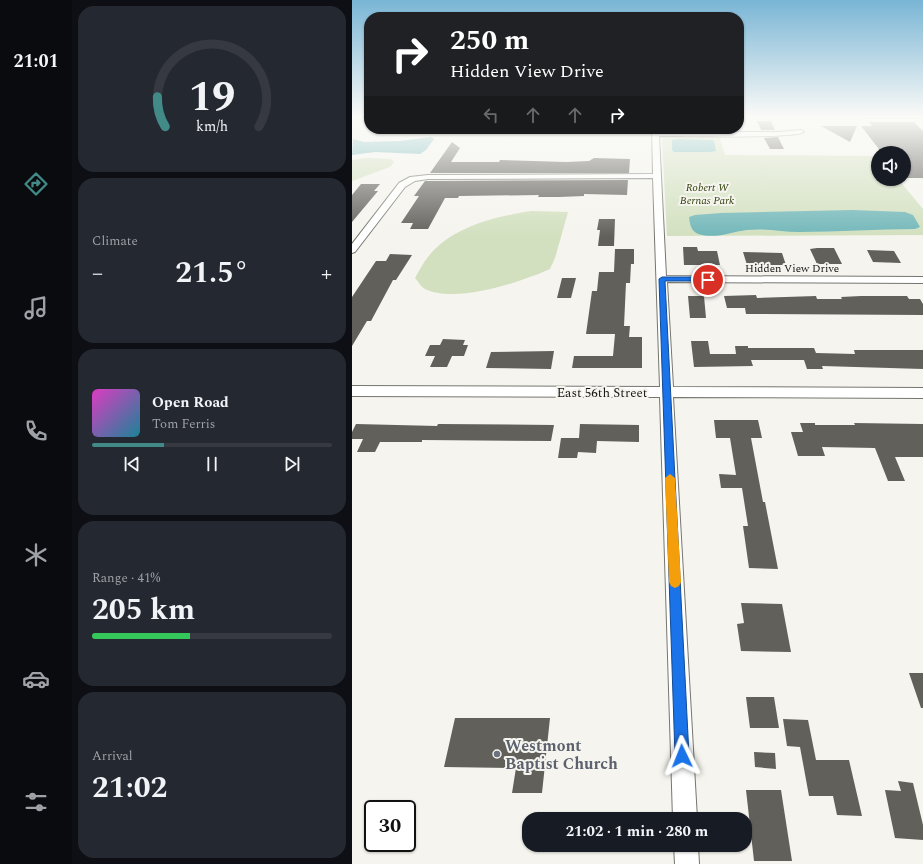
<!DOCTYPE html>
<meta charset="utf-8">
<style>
:root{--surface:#171b24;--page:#242831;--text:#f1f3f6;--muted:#9ea1a6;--line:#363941;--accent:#428a88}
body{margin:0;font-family:Spectral,serif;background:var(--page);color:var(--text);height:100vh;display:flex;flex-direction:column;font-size:15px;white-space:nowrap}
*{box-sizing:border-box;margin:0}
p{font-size:13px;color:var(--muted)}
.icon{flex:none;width:22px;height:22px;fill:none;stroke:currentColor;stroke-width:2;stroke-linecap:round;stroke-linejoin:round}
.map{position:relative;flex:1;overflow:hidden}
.drawer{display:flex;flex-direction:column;gap:6px;padding:6px;background:#0d0f14;width:280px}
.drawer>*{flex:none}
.banner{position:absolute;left:12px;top:12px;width:380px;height:122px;border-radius:16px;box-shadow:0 1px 3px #0004;background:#202124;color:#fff;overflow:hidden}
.buttons{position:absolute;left:519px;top:146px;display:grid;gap:8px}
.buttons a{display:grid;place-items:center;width:40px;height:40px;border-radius:50%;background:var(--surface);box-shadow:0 1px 3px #0004;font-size:20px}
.speed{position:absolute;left:12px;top:800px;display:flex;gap:8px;font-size:20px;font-weight:700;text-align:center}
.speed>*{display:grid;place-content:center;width:52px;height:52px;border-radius:50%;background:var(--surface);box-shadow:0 1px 3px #0004;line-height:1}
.speed .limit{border:2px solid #111;border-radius:6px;background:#fff;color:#111}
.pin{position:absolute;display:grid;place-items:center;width:34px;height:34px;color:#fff;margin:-17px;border:2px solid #fff;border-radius:50%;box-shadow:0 1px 4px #0007}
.me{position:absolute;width:44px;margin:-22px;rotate:358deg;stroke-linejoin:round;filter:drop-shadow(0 0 3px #0008)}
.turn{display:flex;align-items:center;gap:14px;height:84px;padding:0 20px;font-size:18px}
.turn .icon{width:52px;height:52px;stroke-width:2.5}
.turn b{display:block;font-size:28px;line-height:34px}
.lanes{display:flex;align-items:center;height:38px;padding:0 20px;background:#0003;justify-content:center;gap:20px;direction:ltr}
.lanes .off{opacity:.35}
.big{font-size:30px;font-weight:700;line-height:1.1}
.drawer .tile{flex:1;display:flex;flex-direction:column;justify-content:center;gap:6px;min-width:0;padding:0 14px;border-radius:16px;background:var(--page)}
.drawer .dial{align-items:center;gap:0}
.dial svg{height:104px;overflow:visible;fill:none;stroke:var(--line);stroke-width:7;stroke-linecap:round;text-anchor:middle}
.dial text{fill:var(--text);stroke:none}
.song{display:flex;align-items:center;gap:12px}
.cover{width:48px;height:48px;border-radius:6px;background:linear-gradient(135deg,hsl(310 70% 55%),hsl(190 70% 35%))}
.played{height:4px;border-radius:2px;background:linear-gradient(90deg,var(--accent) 30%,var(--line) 30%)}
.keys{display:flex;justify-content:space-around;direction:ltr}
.heat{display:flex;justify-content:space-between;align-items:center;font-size:22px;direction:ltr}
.charge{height:6px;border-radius:3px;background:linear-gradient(90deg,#34c759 41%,var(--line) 0)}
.trip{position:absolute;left:170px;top:812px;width:230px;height:40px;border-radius:16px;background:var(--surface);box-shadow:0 1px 3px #0004;font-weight:700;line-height:40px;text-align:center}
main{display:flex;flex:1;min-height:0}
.menu{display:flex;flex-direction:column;width:72px;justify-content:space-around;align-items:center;background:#090b0e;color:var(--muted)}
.menu .icon{width:28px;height:28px}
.menu .on{color:var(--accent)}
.menu b{font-size:18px;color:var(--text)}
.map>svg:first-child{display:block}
.green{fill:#d2e0bf}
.water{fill:#72b7b9}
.building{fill:#61605b}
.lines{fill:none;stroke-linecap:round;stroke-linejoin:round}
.street-casing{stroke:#767670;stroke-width:2}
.street{fill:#fff;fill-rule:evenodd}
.route{fill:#1a73e8;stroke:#114b97}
.slow{fill:#f59e0b}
.worship-dot{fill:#6b7280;stroke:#f5f4ee;stroke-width:1.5}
.labels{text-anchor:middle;stroke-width:4;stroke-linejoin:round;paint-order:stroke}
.far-park-label{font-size:11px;font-style:italic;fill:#30410a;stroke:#f5f4ee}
.far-street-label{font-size:11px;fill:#151513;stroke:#f5f4ee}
.street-label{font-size:13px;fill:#151513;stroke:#f5f4ee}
.near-worship-label{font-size:16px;font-weight:bold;fill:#5b616d;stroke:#f5f4ee;text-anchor:start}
</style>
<main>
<nav class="menu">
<b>21:01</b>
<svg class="icon on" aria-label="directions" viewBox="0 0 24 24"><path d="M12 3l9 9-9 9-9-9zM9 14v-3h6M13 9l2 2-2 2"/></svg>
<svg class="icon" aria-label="music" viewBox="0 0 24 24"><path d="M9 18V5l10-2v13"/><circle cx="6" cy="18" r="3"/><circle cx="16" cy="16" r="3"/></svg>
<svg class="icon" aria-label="phone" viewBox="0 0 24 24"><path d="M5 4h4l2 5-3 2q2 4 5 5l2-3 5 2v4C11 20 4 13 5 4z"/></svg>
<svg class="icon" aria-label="climate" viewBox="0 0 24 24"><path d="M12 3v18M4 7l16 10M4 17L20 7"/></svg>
<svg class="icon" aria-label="car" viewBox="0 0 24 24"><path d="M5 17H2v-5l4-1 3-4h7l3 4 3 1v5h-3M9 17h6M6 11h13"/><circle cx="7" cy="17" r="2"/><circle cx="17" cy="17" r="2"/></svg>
<svg class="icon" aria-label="filters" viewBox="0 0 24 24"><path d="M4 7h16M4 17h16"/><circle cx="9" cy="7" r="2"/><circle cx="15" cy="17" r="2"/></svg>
</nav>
<section class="drawer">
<div class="tile dial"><svg viewBox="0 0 100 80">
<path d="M14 69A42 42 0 1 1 86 69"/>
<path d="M14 69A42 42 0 0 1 8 46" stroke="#428a88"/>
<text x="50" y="56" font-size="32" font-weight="700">19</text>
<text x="50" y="72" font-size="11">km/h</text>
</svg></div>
<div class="tile"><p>Climate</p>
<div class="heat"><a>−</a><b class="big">21.5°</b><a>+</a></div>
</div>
<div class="tile">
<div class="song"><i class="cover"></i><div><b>Open Road</b><p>Tom Ferris</p></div></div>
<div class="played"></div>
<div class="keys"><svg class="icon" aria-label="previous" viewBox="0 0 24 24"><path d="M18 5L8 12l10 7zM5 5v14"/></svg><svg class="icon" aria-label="pause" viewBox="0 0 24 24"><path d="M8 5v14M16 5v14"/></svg><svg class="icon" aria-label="next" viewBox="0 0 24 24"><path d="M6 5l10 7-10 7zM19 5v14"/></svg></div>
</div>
<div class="tile"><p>Range · 41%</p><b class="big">205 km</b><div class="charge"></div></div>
<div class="tile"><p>Arrival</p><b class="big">21:02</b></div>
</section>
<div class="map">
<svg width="571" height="864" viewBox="0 0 571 864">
<rect width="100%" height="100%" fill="#f5f4ee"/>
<path class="green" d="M316,135L367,136L373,155L526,156V179H546L571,209V235L315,236L310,139Z
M15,158L39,159L42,162L38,167L0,181V160Z
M180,211L216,212L203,258L198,269C169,282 104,304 73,289C69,287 66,281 63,278C67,271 71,263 76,257C99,227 145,216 180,211Z"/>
<path class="water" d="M79,137L82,139L74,150L68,154L23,152L0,155L1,139L12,142L48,141Z
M326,139L360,140L362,141L364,151L359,152H322L320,150V140Z
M500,210L553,212L561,215L568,227L563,229C525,229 486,232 447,232C430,232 412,228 395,230C379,232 367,238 350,235C340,233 338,227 337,217L343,215L369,213Z"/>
<path class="building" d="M405,121H419L423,130H409Z
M517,122H562L571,131V178H552V153H530L509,126H520Z
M469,126H505L498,142Z
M426,137L432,149H418L412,138Z
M100,142L108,148L99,162H147L148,160L214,162L237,161L242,158L278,159L277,173H78Z
M276,180L275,195L232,194V196L207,197H186L187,195L107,196L106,198H93L76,229H58L61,223H49L67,196H62L73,181Z
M9,184H28L22,191H26L0,222V195Z
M247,219H263L262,246H246L248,230H245Z
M331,247H345L346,251H365L368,265H332Z
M465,248H482L490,264H465L458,249Z
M263,249H282V264H279L278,283H274L272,326H278L277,337H290V368H220L222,356H261L263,334H234L240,291H245L247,272H262Z
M515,250L542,251L549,263L521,262Z
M391,252L430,253L434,265H395Z
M38,254L60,255L44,280H41L19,321H15L0,346V297L24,261H34Z
M210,278H224L219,298H205Z
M404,295L405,298L464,296L465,299H490L489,297L509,296H555L557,299H568L571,304V315L394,314L393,308H375L372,296Z
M336,296H352L354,318H338Z
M91,339L113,340L111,345H116L112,356H100L95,367H78L83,356H73L78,345H88Z
M339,341H356L358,354H384L383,346H396V348H462L464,353L503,354L502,350H571V369L470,366L471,369H455L452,360H399L401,366L342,367Z
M202,351L199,369L134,368L139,352Z
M362,420H406L410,438H399L411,502H413L426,569L397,568L391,526H396L390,488H369L367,474L384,475L378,438H364Z
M448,423H463V425H503L502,423L571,424V457H543L553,481H536L523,448L470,447L473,456H446L439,432H451Z
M4,424L85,426L86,424L202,425L199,441L70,440V442H28L23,452H5L11,439H0V432Z
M228,424L287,425V442L245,441L244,453L226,452L225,458H206L209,438H227Z
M389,603L430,604L439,652L389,651L385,624L392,623Z
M557,673H571V708H569Z
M394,697H422L427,728H398Z
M103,718H198L190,793H160L164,768L92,767Z
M431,719L456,720L464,760H497L510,816L485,815L481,796H457L448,747L435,746Z
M402,752L423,753L424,769L403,767Z
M546,781L561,783L571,825V840L543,838L533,790L549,791Z
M394,790H429L440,861H402Z"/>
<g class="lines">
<defs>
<path id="street" d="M503,116H571V118H506Z
M300,129H306V132H427L449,130L452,132C443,139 327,136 307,136L314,276L571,277V283L315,282L321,387L571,388V398L321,397L345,819H321L308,397L0,396V386L308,387L301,178L76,179L63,181L53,187L3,252L0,253V244L47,183L58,177L76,175L301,174Z
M322,845H346L347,864H323Z"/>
</defs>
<use href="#street" class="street-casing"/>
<use href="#street" class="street"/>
</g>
<linearGradient id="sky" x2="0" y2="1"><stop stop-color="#79b5d5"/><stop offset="0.49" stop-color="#fafaf7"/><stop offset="1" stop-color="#fafaf7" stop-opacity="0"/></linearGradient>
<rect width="571" height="237" fill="url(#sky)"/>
<path class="route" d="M356,277L359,280L358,281H313L337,756L335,761L330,763L325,761L323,756L307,279L310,277Z"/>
<path class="slow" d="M318,474L323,478L329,582L327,586L323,588L319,586L317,582L313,478Z"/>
<circle class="worship-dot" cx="145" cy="754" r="4"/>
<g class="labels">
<g class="far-park-label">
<text x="355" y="191">Robert W<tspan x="355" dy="13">Bernas Park</tspan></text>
</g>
<g class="far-street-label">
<text x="440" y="272">Hidden View Drive</text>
</g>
<g class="street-label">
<text x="250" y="397">East 56th Street</text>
</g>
<g class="near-worship-label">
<text x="153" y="751">Westmont<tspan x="153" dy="18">Baptist Church</tspan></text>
</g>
</g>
</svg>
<div class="buttons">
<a><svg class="icon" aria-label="sound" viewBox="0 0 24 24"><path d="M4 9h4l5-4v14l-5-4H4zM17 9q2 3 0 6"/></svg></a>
</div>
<div class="speed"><div class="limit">30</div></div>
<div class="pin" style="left:356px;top:280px;background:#d93025"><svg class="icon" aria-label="arrive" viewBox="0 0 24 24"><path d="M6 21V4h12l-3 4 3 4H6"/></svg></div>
<svg class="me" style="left:330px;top:756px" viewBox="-20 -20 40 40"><path d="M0-17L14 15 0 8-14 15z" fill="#1a73e8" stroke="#fff" stroke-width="4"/></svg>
<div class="trip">21:02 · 1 min · 280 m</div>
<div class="banner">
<div class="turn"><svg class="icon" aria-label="right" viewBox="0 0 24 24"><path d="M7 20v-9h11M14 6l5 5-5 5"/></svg><div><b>250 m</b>Hidden View Drive</div></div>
<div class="lanes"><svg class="icon off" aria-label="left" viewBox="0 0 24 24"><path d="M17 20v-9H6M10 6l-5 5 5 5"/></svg><svg class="icon off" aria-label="ahead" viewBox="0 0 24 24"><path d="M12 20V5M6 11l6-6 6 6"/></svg><svg class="icon off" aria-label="ahead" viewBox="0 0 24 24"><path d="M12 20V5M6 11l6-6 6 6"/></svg><svg class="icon" aria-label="right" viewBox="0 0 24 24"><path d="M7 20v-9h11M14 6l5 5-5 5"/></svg></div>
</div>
</div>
</main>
